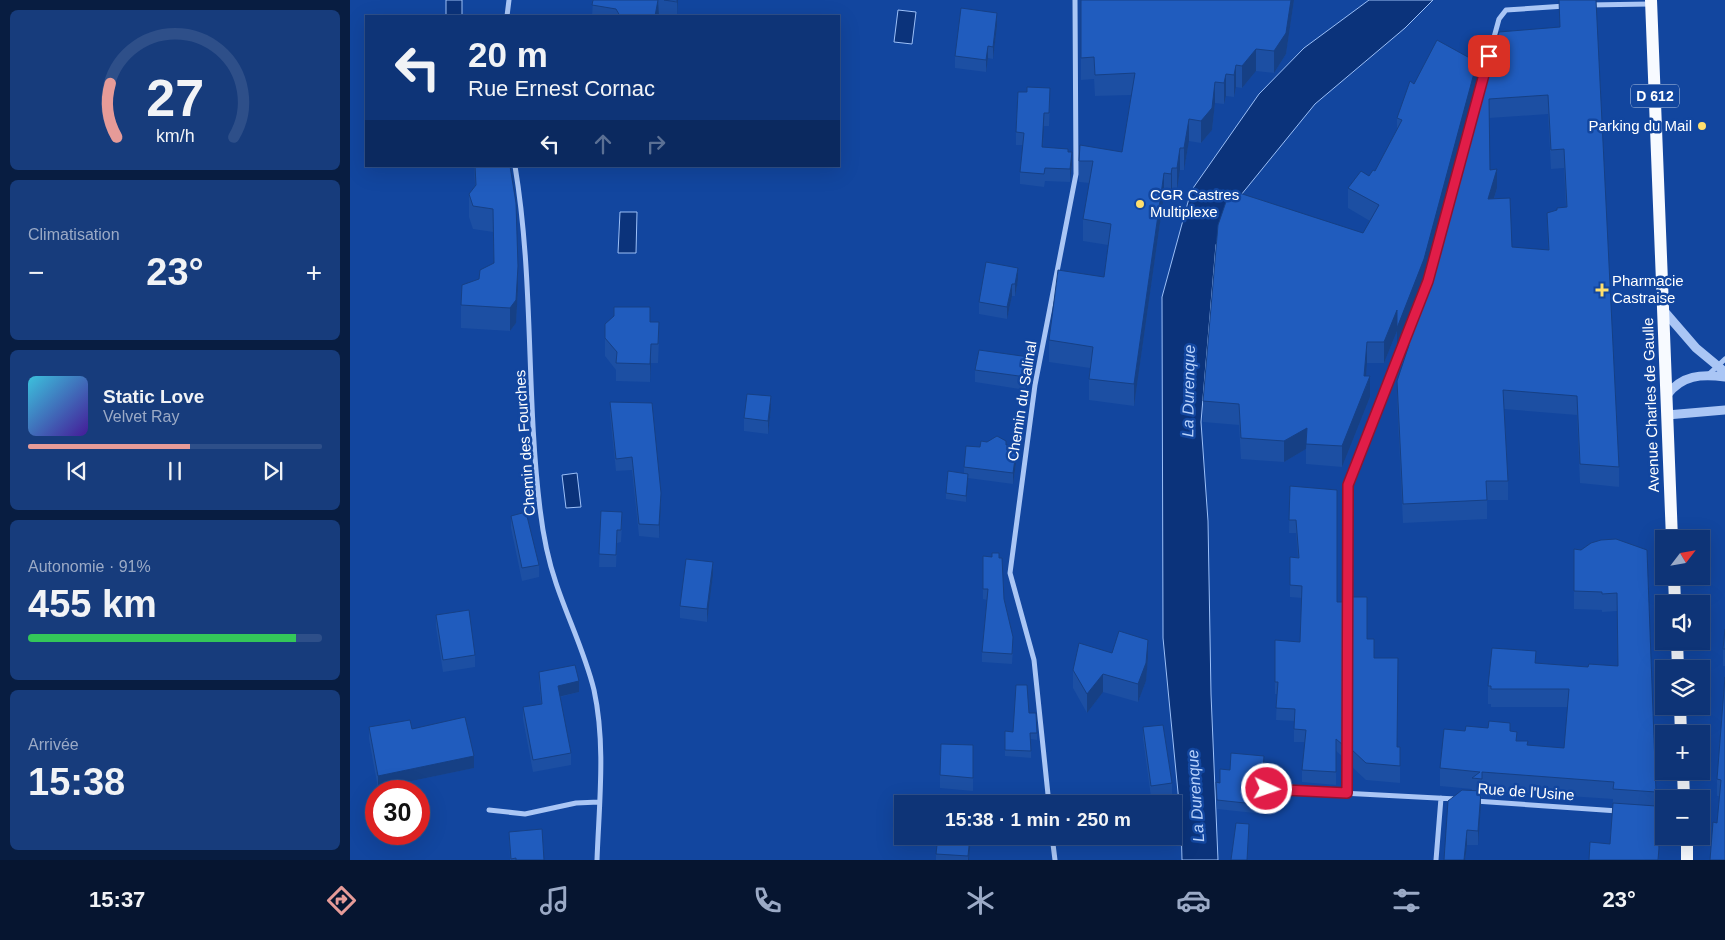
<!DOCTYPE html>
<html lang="fr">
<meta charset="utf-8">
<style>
:root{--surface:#0e3477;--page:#173c7c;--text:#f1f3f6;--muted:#9baac6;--line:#2e4f89;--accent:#e69b98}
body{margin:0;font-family:Helvetica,sans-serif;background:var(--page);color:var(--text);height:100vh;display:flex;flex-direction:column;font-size:19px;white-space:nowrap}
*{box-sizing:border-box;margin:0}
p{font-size:16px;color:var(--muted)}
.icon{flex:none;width:28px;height:28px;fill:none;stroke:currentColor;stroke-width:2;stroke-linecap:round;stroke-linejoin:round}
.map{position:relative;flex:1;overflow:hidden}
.panel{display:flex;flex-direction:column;gap:10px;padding:10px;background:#081d41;width:350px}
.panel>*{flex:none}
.banner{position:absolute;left:15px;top:15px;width:475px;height:152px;border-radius:0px;box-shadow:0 5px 20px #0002,0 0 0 1px var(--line);background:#0e3477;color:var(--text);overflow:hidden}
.needle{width:32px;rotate:59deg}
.buttons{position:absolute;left:1305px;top:530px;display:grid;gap:10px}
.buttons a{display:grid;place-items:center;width:55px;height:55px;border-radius:0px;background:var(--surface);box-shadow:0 5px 20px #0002,0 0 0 1px var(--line);font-size:25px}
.speed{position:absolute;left:15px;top:780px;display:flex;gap:10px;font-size:25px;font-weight:700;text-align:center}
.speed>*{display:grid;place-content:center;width:65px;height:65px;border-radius:50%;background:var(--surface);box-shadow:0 5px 20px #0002,0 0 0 1px var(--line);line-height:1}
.speed .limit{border:8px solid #d22;background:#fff;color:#111}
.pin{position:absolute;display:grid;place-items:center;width:42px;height:42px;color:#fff;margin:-21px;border-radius:10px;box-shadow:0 2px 8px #0006}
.me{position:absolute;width:55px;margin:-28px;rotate:93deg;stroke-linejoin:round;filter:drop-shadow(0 0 4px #0008)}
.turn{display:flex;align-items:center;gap:18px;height:105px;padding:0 20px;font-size:22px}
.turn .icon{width:65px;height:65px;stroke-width:2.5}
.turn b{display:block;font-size:35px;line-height:42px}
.lanes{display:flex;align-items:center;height:48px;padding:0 20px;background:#0003;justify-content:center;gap:25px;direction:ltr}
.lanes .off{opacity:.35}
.big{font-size:38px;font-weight:700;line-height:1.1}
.panel .tile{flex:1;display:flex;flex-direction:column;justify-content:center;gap:8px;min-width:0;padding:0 18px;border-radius:8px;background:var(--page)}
.panel .dial{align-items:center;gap:0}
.dial svg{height:130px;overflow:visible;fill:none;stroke:var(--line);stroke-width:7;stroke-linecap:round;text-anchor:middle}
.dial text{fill:var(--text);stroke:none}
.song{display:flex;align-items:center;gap:15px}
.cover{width:60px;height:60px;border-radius:8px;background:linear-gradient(135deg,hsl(190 70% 55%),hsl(260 70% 35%))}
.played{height:5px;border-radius:2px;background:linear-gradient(90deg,var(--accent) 55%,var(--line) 55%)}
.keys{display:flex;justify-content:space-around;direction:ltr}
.heat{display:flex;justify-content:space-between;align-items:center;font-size:28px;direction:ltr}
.charge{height:8px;border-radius:4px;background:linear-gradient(90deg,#34c759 91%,var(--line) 0)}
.trip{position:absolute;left:544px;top:795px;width:288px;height:50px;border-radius:0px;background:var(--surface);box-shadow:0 5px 20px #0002,0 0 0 1px var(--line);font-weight:700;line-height:50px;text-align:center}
.tab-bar{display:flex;height:80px;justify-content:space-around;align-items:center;background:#061530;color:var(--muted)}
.tab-bar .icon{width:35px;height:35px}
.tab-bar .on{color:var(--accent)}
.tab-bar b{font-size:22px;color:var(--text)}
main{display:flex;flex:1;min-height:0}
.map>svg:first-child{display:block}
.water{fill:#0b337b;stroke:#9cc0f8}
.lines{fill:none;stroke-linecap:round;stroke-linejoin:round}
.minor{stroke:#aac6f5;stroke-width:5}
.tertiary{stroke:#aac6f5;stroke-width:9}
.primary{stroke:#f7faff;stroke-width:12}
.wall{fill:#1c4fa3;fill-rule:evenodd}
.shaded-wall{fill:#164085}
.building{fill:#205cbe;stroke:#164085;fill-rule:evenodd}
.route-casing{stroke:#92132f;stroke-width:12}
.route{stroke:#e11d48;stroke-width:9}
.poi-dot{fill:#ffdf6d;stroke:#12469f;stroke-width:2}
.labels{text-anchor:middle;stroke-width:5;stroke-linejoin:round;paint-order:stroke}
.shield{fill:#12469f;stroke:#b8c8e2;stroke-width:1}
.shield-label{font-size:14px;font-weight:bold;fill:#fff}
.poi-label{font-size:15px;fill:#fff;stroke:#12469f;text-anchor:start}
.street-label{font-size:15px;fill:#fff;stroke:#12469f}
.water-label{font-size:16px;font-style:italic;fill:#b7d1fb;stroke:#12469f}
</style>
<main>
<section class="panel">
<div class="tile dial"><svg viewBox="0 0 100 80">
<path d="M14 69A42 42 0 1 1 86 69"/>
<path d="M14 69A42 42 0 0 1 10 36" stroke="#e69b98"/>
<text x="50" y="56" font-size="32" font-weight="700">27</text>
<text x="50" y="72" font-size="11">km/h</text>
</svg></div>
<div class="tile"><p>Climatisation</p>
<div class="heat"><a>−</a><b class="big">23°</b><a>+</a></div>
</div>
<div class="tile">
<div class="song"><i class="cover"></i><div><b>Static Love</b><p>Velvet Ray</p></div></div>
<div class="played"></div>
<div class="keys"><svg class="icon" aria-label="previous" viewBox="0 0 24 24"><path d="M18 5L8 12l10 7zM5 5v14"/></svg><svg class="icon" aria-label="pause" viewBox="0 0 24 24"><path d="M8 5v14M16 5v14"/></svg><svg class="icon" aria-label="next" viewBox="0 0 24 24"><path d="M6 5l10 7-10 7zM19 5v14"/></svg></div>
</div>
<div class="tile"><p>Autonomie · 91%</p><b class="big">455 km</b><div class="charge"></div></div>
<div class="tile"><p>Arrivée</p><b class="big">15:38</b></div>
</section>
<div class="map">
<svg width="1375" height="860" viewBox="0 0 1375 860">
<rect width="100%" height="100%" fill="#12469f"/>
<path class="water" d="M96,0H112V16H96Z
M1019,0H1083L1055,28L965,104L878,211L866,245L851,422L858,521L861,694L868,860H832L831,823L813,638L812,297L841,191L909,94L954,48Z
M548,10L566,12L562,44L544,42Z
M270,212H287L286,253H268Z
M227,473L231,507L216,508L212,475Z"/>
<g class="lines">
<path class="minor" d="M1239,5L1300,4
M157,16L159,0
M1134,74L1149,19L1156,10L1215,6
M165,166C184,280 176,395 190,509C193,534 198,560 206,583C218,619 235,653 244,690C256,745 249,804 247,860
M1358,375L1375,359
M917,789L1106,799
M997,793L998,485L1052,348
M1125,801L1268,811
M699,804L684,660L660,573L685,385L726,174L725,0
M139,810L175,814L226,803L249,802
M1302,814L1314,815
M702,836L705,860
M1086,860L1091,798"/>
<path class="tertiary" d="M1314,311L1346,348L1375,372
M1317,395C1332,375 1351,374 1375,377
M1317,415L1375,410"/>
<path class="primary" d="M1301,0L1322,539
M1324,576L1325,604
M1327,641L1328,669
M1330,706L1331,734
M1333,771L1334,799
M1337,860V836"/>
</g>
<path class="wall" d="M242,0H328L327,16H242L243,1H242Z
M731,0H944L936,54L924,73L906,71L892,88L886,87L884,97L876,96L874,104L865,103L862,130L851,143L839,141L834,170H830L827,190H822L821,196L814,195L784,406L739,400V379L740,368L699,362V340L754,277L758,245L733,241V219L740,183L729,182V161L772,152L781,95L745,96L744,79L731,80Z
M647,26L643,59L638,58L636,72L605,68V56Z
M1209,27L1269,467V487L1230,483L1227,415L1154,409L1158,481V500H1137V519L1053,523L1047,400V381L1053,364H1050V344L1082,263L1138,69ZM1198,114L1201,169L1214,168L1216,207L1197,213L1198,250L1162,247L1144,199L1147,188L1140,170L1139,118Z
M1127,83L1074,280L1047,348V331L1034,363H1017L1016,376L1020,397L992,467L956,464V449L934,462L891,459L889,425L853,422V401L1013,233L1020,221L998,208V188L1019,176L1025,171L1047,129V118L1064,84Z
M677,92L700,101L699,126H694L693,148L718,152L722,165L720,182L695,181L694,187L670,184V172L673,145H666V132Z
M124,166H160L168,289L166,323L160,331L111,328V305L129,279L144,263L143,232L123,229L119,217V194L125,186Z
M668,280L665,296H662L657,319L629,314V302Z
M300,322L309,340L308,363H301L300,382L266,381V370L255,356V324Z
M679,369L676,390L625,382V370Z
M260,402L311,505L309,538L289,536L282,470L266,471L260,414Z
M421,409L418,434L394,431V418Z
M656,445L662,451L666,463L663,484L618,478L616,502L596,499V493L614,474V467L630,447Z
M940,486L987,602L993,614V757L986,751V785L952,782V770L955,742H944V721L926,720L927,694H925V640L950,642L952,598L940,597V557H948L946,533H939Z
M251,511L272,525L271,542L267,543L266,567H249Z
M161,516L189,565V577L172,581L161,528Z
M1266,539L1306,792L1309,860L1260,844L1263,799L1132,790V797H1131L1128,845H1117L1115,860H1094L1122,789L1090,786V768L1115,731H1160L1167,741L1178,745L1214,748L1218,707H1141V704H1138V686L1186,663L1238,667L1268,666L1267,611L1252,612V610L1224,609V549L1231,550Z
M633,556L649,558L654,599L663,648L662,664L632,662V652L637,600L633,599Z
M363,575L357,622L330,618V606Z
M1002,597L1024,658L1047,747L1050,764V783L1016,780L1001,766Z
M86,615L125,655V667L93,672L86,627Z
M1375,629V666H1373V649Z
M762,653L798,658L796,681L788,702L753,692L737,713L723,688V670Z
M189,672L229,692L210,697L221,753V765L183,772L173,719V707L191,704L189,683Z
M1375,677V860L1367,823L1370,796H1367V779Z
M679,713L687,733V740L681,739V758L655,756V731L663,732Z
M19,727L62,729L124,768L28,788L19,739Z
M793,727L822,783V794L801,797L793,738Z
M623,745V791L590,788V775Z
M914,765L912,786L916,796L914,814L867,809L866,782L870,783L880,770Z
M159,832L194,860H160Z
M621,836L619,860H586V854Z"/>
<path class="shaded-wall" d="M308,0L309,16H305Z
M327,0H328L327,16Z
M941,0H944L936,54L924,73V51Z
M647,13V26L643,59V47Z
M638,46V58L636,72V60Z
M906,49V71L892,88V66Z
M1127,62V83L1074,280L1047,348V328Z
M886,65V87L884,97V75Z
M876,74V96L874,104V83Z
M865,82V103L862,130L851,143V121Z
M694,113V126L692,160V147Z
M839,119V141L834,170V148Z
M830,148V170L827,190V168Z
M722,152V165L720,182V169Z
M822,168V190L821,196V174Z
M1147,169V188L1138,218V199Z
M814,173V195L784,406V384Z
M168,266V289L166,323L160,331V308Z
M668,268V280L665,296V284Z
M662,284V296L657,319V307Z
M1047,310V331L1034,363V342Z
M1017,342V363L1015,390L1020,376V397L992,467V446L1014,376Z
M301,344V363L300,382V364Z
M679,357V369L676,390V377Z
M421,396V409L418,434V421Z
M957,428L956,449L934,462V441Z
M666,452V463L663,484V473Z
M618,474V481L616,502V496Z
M311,493V505L309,538V525Z
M363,562V575L357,622V609Z
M798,640V658L796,681L788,702V684Z
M753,674V692L737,713V694Z
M229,681V692L208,697V686Z
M124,756V768L28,788V776Z
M1131,791V805L1128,845V831Z
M1117,830V845L1115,860H1114Z
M620,836H621L619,860H618Z"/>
<path class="building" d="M243,0H308L305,16H270L266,9L242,5Z
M314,0H327V2Z
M731,0H941L936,33L924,51L906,49L892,66L886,65L884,75L876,74L874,83L865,82L862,108L851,121L839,119L834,148H830L827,168H822L821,174L814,173L784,384L739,379L743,347L699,340L708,270L754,277L761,224L733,219L743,161H729L730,145L772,152L785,73L745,75L744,57L731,58Z
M1209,0H1246L1269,467L1230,464L1227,396L1153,390L1158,481H1136L1137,500L1053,504L1047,381L1059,345L1050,344L1082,263L1135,68L1138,69L1149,32L1210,27ZM1198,95L1201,150L1214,149L1217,207L1207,208V210L1197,213L1199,250L1162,247L1160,198L1138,199L1147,169L1140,170L1139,99Z
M611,8L647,13L643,47L638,46L636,60L605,56Z
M1087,40L1127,62L1074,259L1047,328V310L1034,342H1017L1014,376H1020L992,446L956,444L957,428L934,441L891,438L889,404L853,401L868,225L880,190L1013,233L1029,205L998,188L1011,171L1019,176L1023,170L1025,171L1052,120L1047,118L1060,81L1064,84Z
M677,87L700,88L699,113H694L692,147L718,149V152H722L720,169L695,168L694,174L670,172L674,133L666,132L668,92H677Z
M125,166H160L166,203L168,266L166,300L160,308L111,305L112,285L129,279L130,270L144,263L143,209L123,206L119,194L126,185Z
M636,262L668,268L665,284H662L657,307L629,302Z
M264,307H300V322H309L308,344H301L300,364L266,363L267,352L255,338V324L264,316Z
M629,350L679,357L676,377L625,370Z
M397,394L421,396L418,421L394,418Z
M260,402L302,403L311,493L309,525L289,524L282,457L266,459Z
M647,436L656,441V445L662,446L661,451L666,452L663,473L614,467L616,446L630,447L631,441L637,442Z
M598,471L618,474L616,496L596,493Z
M940,486L987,490V602H993V745L986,739V772L952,770L956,730L944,729L945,709L926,708L928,682H925V640L950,642L952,586L940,585V557L949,558L946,520H939Z
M251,511L272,512L271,530H267L266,555L249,554Z
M176,512L189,565L172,568L161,516Z
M1266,539L1297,550L1306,792L1263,789L1264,782L1132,772V779L1122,778L1130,772L1090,768L1094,729L1115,731L1116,726L1138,728L1139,721L1160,723V731L1167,732L1166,741H1178L1177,745L1214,748L1219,689H1141V686H1138L1142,648L1186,651L1185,663L1238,667L1239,664L1268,666L1267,593L1252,594V592L1224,591V549L1231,550L1241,543L1251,540Z
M642,553H649V558H652L654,599L663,637L662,654L632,652L638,589H633V556L642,557Z
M336,559L363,562L357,609L330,606Z
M1002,597H1017V639H1024V658H1048L1047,747H1050V766L1016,763L1001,749Z
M119,610L125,655L93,660L86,615Z
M1375,629V649H1373Z
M769,631L798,640L796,663L788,684L753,674L737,694L723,670L729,643L762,653Z
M225,665L229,681L208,686L221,753L183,760L173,707L192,704L189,672Z
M1375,677V860H1360L1363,822L1367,823L1371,780L1367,779Z
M666,685H677L679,713H686L687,733H680L681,751L655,750V731L663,732Z
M115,717L124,756L28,776L19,727L60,720L62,729Z
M813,725L822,783L801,786L793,727Z
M591,744L623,745V778L590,775Z
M881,753L914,756L912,786H916L914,805L867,800L866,782L870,783V769L880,770Z
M1112,790L1131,791L1128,831L1117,830L1114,860H1094L1098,801Z
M1263,803L1306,806L1309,848L1308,860H1239L1240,842L1260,844Z
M886,823L899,824L897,860H881Z
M192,829L194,860H166V858L161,859L159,832Z
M588,836H620L618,856L586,854Z"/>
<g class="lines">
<defs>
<path id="route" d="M917,789L997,793L998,485L1078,281L1139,56"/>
</defs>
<use href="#route" class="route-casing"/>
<use href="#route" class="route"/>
</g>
<g class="poi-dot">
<circle cx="1352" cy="126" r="5"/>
<circle cx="790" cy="204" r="5"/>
<path d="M1249.5 282.5h5v5h5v5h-5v5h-5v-5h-5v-5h5z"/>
</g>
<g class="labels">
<rect class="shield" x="1281" y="84.5" width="48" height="23" rx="4"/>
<g class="shield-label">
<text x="1305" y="101">D 612</text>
</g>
<g class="poi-label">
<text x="1342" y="131" text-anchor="end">Parking du Mail</text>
<text x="800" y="200">CGR Castres<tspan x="800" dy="17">Multiplexe</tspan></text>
<text x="1262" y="286">Pharmacie<tspan x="1262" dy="17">Castraise</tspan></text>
</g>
<g class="street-label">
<text transform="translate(672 401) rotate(-81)" y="5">Chemin du Salinal</text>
<text transform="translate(1301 405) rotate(-92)" y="5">Avenue Charles de Gaulle</text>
<text transform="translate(175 443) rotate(-94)" y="5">Chemin des Fourches</text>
<text transform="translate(1176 792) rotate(4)" y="5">Rue de l'Usine</text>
</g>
<g class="water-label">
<text transform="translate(838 391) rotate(-89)" y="6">La Durenque</text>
<text transform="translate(845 796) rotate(-94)" y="6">La Durenque</text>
</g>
</g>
</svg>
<div class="buttons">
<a><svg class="needle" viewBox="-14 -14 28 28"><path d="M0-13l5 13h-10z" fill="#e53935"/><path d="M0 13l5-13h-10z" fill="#9baac6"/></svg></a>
<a><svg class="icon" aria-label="sound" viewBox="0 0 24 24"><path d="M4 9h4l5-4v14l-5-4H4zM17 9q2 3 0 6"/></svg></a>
<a><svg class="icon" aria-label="layers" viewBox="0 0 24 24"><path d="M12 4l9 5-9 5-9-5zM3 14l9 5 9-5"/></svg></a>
<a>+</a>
<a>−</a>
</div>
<div class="speed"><div class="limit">30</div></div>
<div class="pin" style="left:1139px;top:56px;background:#d93025"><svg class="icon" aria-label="arrive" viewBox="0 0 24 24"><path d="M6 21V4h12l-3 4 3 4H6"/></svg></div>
<svg class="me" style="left:917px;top:789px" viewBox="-20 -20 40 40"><circle r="17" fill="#e11d48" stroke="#fff" stroke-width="3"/><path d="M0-11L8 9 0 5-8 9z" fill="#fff"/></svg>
<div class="trip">15:38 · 1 min · 250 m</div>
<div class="banner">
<div class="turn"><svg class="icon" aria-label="left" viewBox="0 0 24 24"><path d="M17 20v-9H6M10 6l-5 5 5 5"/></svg><div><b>20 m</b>Rue Ernest Cornac</div></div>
<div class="lanes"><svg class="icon" aria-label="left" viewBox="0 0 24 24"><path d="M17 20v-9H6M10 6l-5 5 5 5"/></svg><svg class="icon off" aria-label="ahead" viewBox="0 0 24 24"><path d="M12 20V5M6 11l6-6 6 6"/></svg><svg class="icon off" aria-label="right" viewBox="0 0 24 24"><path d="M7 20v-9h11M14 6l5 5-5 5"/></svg></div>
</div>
</div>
</main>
<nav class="tab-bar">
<b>15:37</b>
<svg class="icon on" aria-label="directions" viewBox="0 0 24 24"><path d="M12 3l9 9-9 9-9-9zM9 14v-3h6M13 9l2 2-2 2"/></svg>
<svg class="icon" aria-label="music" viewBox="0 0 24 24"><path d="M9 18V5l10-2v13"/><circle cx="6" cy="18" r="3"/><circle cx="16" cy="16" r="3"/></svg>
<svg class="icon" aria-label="phone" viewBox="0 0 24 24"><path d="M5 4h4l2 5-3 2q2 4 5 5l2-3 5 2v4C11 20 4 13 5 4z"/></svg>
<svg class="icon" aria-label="climate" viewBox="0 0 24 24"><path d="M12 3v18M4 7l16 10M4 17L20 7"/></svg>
<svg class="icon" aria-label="car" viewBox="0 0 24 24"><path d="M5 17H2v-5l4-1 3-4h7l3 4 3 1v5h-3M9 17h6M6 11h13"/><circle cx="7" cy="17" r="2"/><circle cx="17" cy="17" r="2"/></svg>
<svg class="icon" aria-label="filters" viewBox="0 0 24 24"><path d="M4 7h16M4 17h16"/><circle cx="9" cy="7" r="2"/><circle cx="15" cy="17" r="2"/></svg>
<b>23°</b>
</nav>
